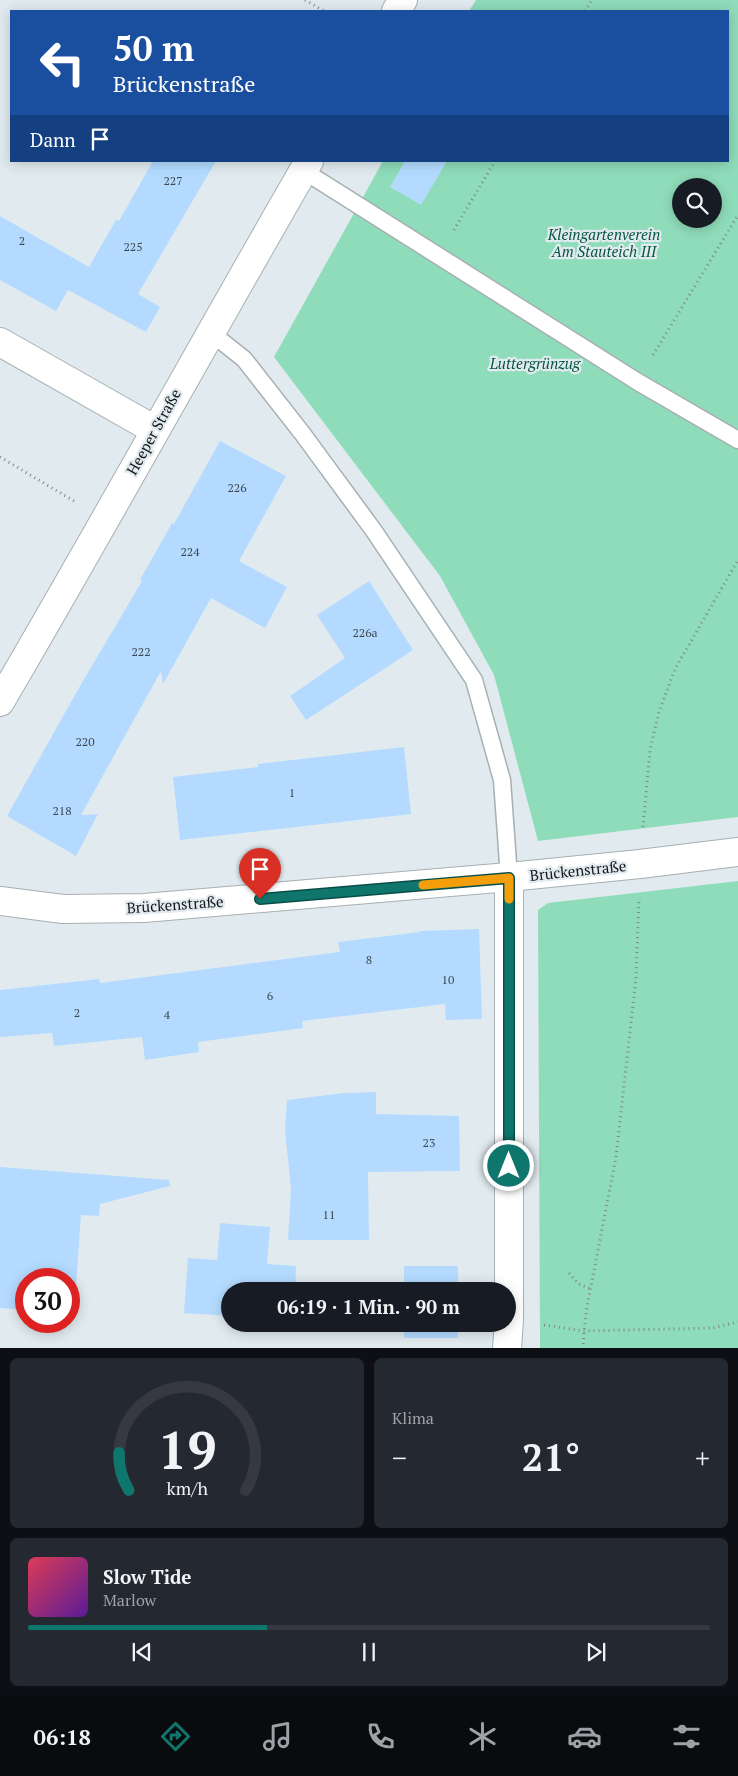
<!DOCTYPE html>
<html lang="de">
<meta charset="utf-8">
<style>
:root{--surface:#171b24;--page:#242831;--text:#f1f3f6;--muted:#9ea1a6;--line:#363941;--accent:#0f766e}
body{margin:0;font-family:"PT Serif",serif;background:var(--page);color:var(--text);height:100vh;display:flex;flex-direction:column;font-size:19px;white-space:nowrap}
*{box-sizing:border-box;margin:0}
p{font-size:16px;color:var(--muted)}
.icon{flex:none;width:28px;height:28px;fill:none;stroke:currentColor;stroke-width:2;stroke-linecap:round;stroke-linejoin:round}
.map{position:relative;height:1348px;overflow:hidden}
.details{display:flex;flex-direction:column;gap:10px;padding:10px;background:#0d0f14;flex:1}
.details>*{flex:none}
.banner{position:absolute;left:10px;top:10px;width:719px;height:152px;border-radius:0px;box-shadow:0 2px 12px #0003;background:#1a4fa0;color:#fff;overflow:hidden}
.fabs{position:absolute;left:672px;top:178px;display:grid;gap:10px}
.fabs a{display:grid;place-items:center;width:50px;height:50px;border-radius:50%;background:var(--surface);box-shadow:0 2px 12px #0003;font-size:25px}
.speed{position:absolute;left:15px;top:1268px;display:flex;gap:10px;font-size:25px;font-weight:700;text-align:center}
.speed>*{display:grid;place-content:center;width:65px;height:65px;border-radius:50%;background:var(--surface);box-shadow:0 2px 12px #0003;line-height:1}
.speed .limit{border:8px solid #d22;background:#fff;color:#111}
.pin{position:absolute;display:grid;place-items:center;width:42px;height:42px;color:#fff;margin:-51px -21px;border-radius:50% 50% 50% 0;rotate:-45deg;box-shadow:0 0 5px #0007}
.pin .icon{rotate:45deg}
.me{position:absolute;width:55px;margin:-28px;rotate:0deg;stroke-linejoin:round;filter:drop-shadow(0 0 4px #0008)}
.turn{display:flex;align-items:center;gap:18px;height:105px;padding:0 20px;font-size:22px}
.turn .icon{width:65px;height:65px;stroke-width:2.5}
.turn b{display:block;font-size:35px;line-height:42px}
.then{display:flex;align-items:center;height:48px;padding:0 20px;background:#0003;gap:10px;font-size:19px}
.big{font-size:38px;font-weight:600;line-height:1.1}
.details .card{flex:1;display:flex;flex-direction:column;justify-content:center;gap:8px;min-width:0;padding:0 18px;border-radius:8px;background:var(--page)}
.details .dial{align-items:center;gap:0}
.dial svg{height:130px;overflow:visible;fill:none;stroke:var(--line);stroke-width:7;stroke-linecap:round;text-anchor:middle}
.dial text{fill:var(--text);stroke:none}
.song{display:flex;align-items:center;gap:15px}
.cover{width:60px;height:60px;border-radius:8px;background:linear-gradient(135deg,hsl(350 70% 55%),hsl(270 70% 35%))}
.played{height:5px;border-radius:2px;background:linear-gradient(90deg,var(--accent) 35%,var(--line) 35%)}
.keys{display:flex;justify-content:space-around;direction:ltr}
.heat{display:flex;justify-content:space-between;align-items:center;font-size:28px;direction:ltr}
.details .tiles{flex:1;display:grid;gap:10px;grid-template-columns:1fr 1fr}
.card:last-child{grid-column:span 2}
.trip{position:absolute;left:221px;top:1282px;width:295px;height:50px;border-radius:25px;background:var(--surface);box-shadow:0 2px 12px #0003;font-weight:600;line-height:50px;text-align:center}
.tab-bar{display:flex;height:80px;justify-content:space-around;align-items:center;background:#090b0e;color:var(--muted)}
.tab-bar .icon{width:35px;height:35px}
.tab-bar .active{color:var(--accent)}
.tab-bar b{font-size:22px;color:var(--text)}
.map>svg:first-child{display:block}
.green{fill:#8fdcba;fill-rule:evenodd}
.building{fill:#b4dbff}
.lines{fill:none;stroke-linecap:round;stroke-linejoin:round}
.lane-casing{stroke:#a6b0b3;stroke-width:19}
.street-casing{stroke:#a6b0b3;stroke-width:30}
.secondary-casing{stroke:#a6b0b3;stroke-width:30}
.path{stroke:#80878a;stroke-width:3;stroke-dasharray:1 4;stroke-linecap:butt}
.lane{stroke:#fff;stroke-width:16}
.street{stroke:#fff;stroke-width:28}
.secondary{stroke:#fff;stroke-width:28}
.route-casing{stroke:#0a4d48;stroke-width:12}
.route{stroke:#0f766e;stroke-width:9}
.slow{stroke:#f59e0b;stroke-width:9}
.labels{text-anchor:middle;stroke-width:4.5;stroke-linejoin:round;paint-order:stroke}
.number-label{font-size:12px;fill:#3c4852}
.park-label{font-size:15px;font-style:italic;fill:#06563d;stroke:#e1ebef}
.street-label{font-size:15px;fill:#141718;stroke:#e1ebef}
</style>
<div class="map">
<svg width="738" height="1349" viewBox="0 0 738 1349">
<rect width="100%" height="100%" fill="#e1ebef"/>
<path class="green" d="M476,0H738V817L538,841L494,675L440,576L274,357L383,161H728V11H469ZM681,186H714V219H681Z
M738,881V1348H540L538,910L548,903Z"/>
<path class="building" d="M153,161H216L138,294L160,307L146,332L68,290L56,311L0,280V216L89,267L116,220L119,221Z
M405,161H447L421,205L390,187Z
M220,441L286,476L239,561L287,587L265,628L211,598L163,684L161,671L81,815L98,814L76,856L7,816L80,686L142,581L140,580L172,523L174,524Z
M369,581L413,650L306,720L290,696L345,658L317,615Z
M404,747L411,814L180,840L173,777L258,767V764Z
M479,929L482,1019L446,1020L445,1004L302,1021L303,1028L198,1042L199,1052L145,1060L142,1037L54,1046L52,1033L0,1037V990L99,979L100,983L340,952L338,942L420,932V931Z
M376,1092V1114L459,1116L460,1171L368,1172L369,1240H288L291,1189L285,1130L287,1100L344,1093Z
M0,1167L169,1180L170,1186L100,1204L99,1216L81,1215L74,1313H69V1279H26V1310L0,1308Z
M220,1223L270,1227L267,1264L296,1266L295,1291H230V1316L184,1313L188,1258L217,1260Z
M404,1266H458V1291H404Z
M404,1324H458V1338H404Z"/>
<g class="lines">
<defs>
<path id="lane" d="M304,171L638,382L738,440
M210,332L244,359L302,433L374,531L474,680L502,780L509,877"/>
<path id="street" d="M0,342L155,430
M0,901L63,909L144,908L509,877L640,864L738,852
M507,1349L509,1319V877"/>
<path id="secondary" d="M396,11L403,0
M0,702C105,523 205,341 309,161"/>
</defs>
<use href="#lane" class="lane-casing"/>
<use href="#street" class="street-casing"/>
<use href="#secondary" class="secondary-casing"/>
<path class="path" d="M305,0L324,11
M585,11L592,0
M454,230L495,161
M653,355L738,215
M0,457L74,501
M643,827L650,750L659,712L675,669L738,560
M569,1273L579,1284L591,1289
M544,1325L584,1331L712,1328L738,1322
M583,1349L584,1331L587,1307L616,1157L636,978L639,898"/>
<use href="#lane" class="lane"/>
<use href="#street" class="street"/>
<use href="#secondary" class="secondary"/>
</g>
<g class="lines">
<defs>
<path id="route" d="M260,899L509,878V1166"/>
</defs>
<use href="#route" class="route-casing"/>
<use href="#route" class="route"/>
<path class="slow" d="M423,885L509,878V899"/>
</g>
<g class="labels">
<g class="number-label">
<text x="173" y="185">227</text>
<text x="22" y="245">2</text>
<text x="133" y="251">225</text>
<text x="237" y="492">226</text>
<text x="190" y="556">224</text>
<text x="365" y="637">226a</text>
<text x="141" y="656">222</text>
<text x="85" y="746">220</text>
<text x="292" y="797">1</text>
<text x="62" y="815">218</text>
<text x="369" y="964">8</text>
<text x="448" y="984">10</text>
<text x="270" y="1000">6</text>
<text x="77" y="1017">2</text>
<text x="167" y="1019">4</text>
<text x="429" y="1147">23</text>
<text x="329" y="1219">11</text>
</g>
<g class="park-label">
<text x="604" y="240">Kleingartenverein<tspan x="604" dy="17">Am Stauteich III</tspan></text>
<text x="535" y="369">Luttergrünzug</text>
</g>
<g class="street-label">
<text transform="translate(154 432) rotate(-61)" y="5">Heeper Straße</text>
<text transform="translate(578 871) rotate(-6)" y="5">Brückenstraße</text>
<text transform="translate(175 905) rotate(-4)" y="5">Brückenstraße</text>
</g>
</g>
</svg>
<div class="fabs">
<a><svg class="icon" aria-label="search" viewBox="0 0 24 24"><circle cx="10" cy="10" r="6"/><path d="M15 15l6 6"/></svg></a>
</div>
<div class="speed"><div class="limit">30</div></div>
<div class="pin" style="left:260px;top:899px;background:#d93025"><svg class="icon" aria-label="arrive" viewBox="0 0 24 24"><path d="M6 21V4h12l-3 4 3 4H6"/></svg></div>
<svg class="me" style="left:509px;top:1166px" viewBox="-20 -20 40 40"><circle r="17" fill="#0f766e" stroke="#fff" stroke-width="3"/><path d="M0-11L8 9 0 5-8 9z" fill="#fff"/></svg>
<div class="trip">06:19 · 1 Min. · 90 m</div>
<div class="banner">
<div class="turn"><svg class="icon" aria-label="left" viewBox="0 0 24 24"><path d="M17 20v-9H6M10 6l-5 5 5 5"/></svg><div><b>50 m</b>Brückenstraße</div></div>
<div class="then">Dann<svg class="icon" aria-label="arrive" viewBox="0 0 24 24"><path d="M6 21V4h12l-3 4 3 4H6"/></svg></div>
</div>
</div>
<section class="details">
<div class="tiles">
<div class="card dial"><svg viewBox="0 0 100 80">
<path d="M14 69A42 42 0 1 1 86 69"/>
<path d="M14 69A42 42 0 0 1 8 46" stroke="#0f766e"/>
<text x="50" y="56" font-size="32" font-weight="700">19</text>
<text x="50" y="72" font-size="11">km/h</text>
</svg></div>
<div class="card"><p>Klima</p>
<div class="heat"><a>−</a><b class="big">21°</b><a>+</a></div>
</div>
<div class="card">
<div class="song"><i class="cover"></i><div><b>Slow Tide</b><p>Marlow</p></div></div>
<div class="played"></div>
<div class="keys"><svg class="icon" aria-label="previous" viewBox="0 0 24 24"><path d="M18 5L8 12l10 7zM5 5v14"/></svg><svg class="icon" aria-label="pause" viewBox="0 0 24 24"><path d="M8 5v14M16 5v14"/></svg><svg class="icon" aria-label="next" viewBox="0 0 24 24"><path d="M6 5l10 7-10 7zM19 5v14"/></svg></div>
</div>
</div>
</section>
<nav class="tab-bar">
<b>06:18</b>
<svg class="icon active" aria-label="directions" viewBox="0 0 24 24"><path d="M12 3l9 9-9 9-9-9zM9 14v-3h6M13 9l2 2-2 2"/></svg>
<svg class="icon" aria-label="music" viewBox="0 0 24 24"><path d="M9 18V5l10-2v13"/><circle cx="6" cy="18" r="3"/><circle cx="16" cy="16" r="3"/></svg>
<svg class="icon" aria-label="phone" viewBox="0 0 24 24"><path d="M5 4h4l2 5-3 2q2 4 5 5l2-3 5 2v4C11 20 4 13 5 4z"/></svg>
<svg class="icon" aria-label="climate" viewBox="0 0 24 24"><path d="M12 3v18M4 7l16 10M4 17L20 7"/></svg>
<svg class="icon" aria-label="car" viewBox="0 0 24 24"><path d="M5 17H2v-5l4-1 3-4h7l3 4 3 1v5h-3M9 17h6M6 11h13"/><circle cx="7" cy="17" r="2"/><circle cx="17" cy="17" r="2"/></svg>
<svg class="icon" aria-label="filters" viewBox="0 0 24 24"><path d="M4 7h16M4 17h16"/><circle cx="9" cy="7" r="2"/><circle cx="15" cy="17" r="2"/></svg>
</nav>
